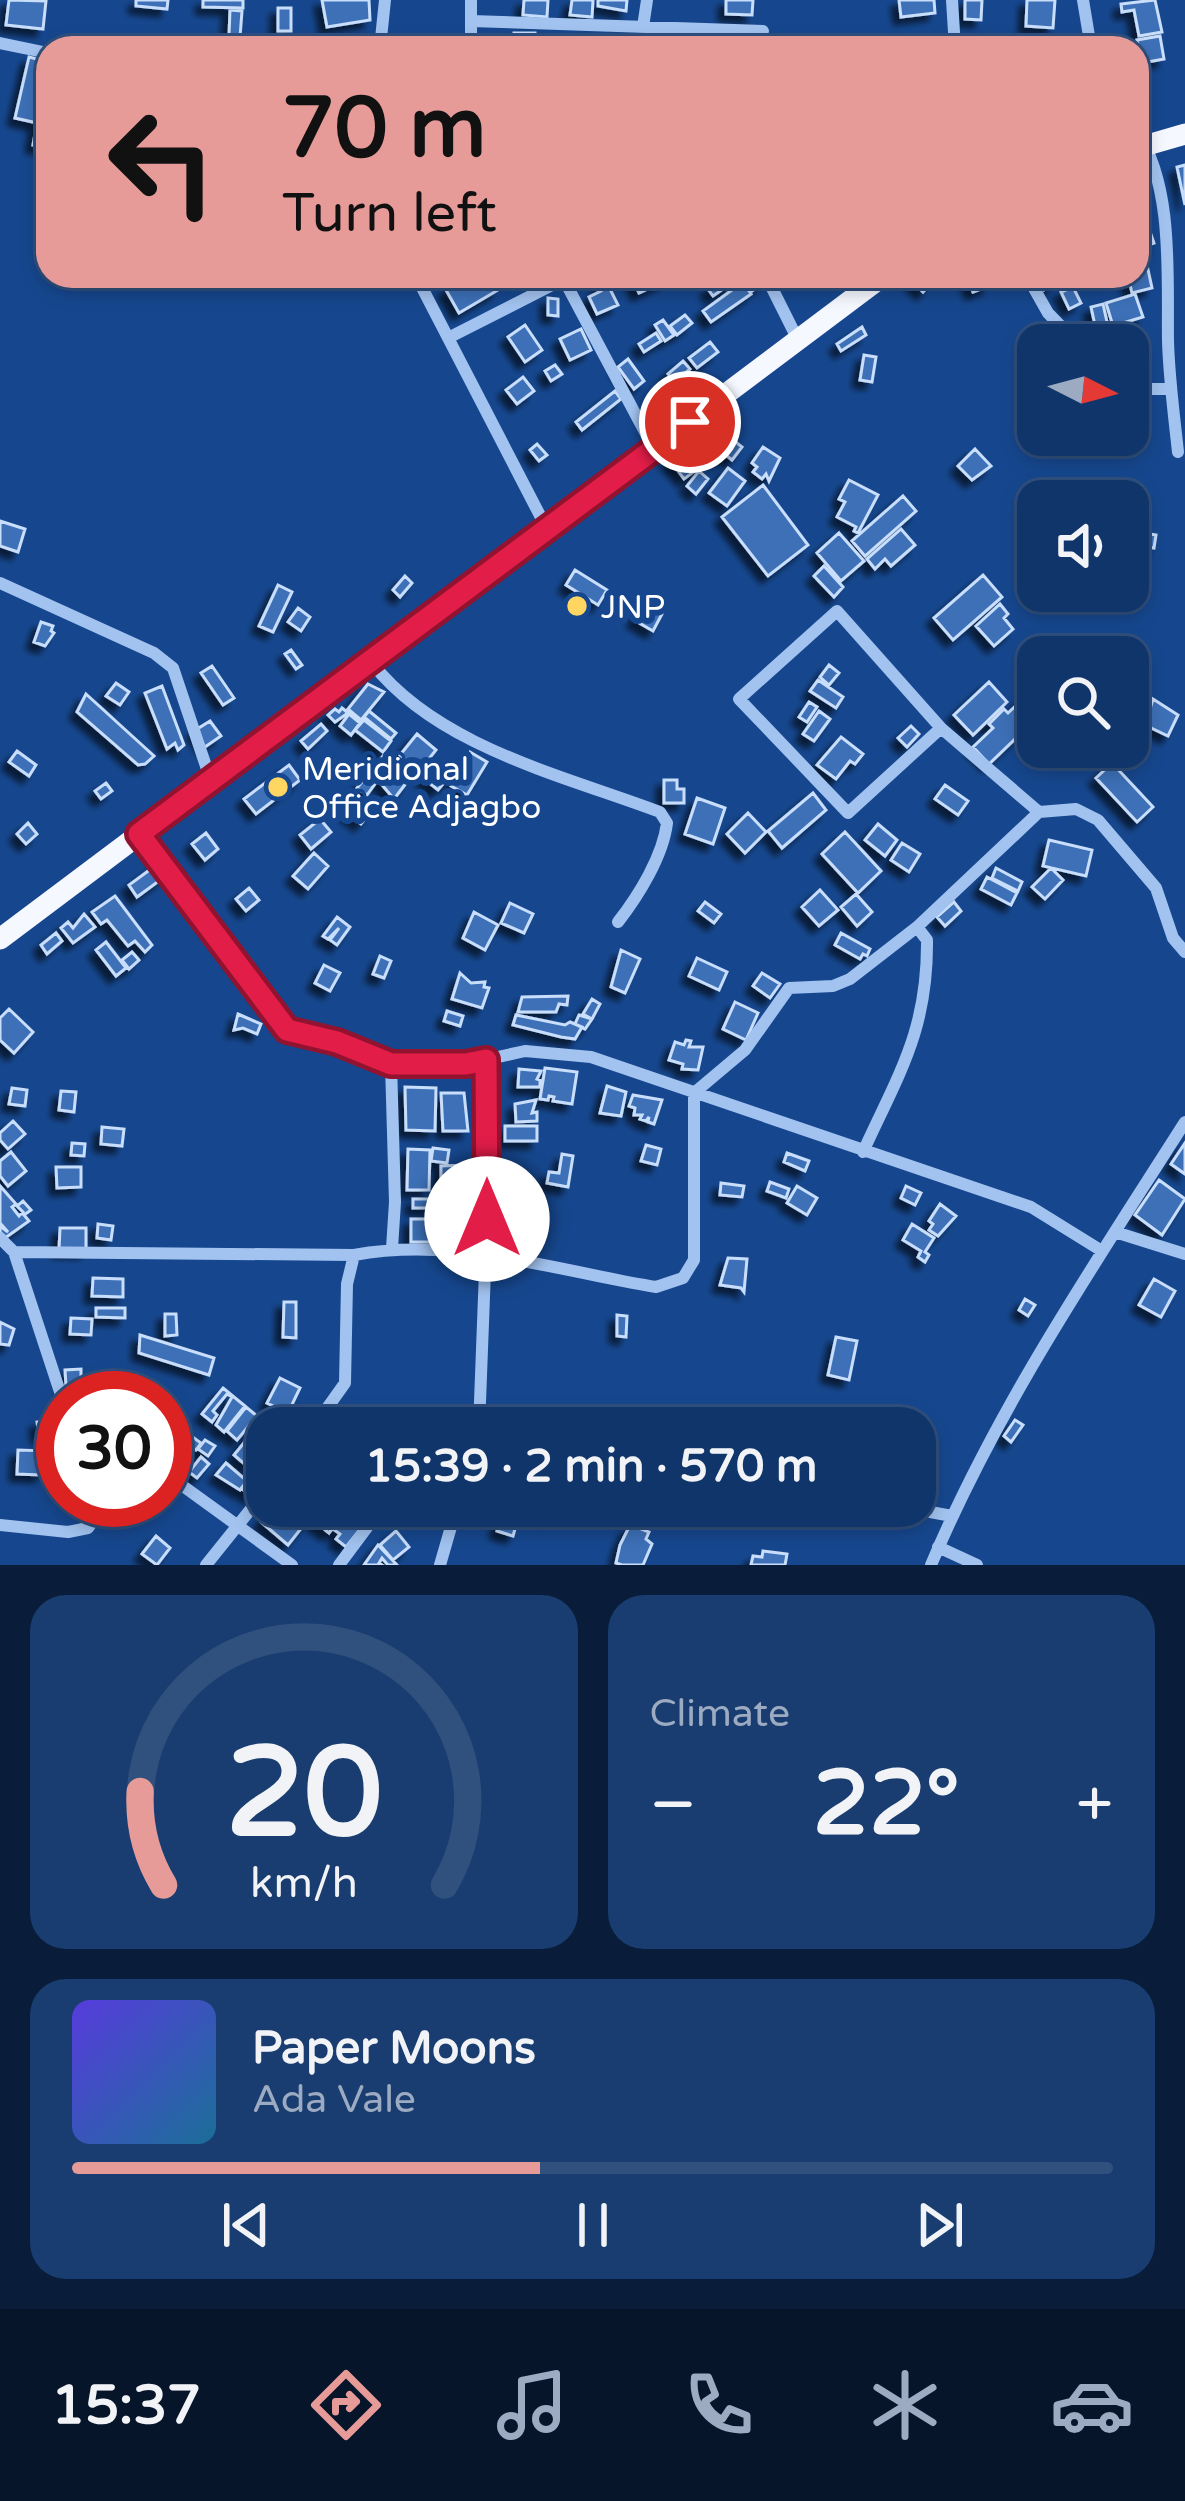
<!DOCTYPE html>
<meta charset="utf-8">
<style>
:root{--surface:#10356a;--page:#193d70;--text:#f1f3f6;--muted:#9cabc1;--line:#30507e;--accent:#e69b98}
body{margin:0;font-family:"Varela Round",sans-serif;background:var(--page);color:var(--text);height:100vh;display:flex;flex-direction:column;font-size:45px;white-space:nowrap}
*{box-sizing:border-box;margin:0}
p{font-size:39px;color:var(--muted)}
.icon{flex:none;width:66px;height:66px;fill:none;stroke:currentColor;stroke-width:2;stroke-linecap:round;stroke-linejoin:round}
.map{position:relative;height:1565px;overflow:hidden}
.side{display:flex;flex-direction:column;gap:30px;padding:30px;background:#091d3a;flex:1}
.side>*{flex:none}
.top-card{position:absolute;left:36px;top:36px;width:1113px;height:252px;border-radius:36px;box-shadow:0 6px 18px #0003,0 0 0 3px var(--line);background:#e69b98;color:#111;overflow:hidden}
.needle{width:78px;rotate:96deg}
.fabs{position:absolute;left:1017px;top:324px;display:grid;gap:24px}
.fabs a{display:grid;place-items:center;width:132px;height:132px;border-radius:24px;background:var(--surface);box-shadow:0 6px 18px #0003,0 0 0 3px var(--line);font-size:60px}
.speed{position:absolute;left:36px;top:1371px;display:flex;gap:24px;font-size:60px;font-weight:700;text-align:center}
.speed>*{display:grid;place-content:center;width:156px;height:156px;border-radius:50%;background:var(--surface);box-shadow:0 6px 18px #0003,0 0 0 3px var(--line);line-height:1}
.speed .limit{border:18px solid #d22;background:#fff;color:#111}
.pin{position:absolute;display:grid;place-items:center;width:102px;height:102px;color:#fff;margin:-51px;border:6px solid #fff;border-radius:50%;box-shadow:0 3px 12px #0007}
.me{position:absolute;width:132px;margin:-66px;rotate:0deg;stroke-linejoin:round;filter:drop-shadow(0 0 9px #0008)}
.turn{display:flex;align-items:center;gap:42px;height:252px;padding:0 48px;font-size:54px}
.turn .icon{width:156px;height:156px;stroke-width:2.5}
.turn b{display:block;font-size:84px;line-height:102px}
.big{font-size:90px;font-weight:700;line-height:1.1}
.side .card{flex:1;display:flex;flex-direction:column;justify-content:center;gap:18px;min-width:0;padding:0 42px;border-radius:36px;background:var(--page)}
.side .dial{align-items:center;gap:0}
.dial svg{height:312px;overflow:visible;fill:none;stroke:var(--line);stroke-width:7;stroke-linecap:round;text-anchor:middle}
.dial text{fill:var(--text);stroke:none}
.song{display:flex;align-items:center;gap:36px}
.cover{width:144px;height:144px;border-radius:18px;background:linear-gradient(135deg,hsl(250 70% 55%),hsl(200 70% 35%))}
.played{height:12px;border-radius:6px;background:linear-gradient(90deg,var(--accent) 45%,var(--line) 45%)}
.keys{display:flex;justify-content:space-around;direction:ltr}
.heat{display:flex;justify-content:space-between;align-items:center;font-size:66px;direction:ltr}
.side .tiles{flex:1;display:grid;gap:30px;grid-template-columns:1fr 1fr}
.card:last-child{grid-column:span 2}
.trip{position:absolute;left:246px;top:1407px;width:690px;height:120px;border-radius:36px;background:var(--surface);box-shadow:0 6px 18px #0003,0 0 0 3px var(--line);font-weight:700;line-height:120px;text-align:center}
.tabs{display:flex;height:192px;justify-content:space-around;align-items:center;background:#06152a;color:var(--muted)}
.tabs .icon{width:84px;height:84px}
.tabs .on{color:var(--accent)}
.tabs b{font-size:54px;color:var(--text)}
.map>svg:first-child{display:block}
.building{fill:#3e70b7;stroke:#c8defb;stroke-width:3;filter:url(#shadow)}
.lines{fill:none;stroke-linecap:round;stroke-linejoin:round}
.minor{stroke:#a2c3f0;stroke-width:12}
.trunk{stroke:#f5f8ff;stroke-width:21}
.route-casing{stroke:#92132f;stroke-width:30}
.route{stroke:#e11d48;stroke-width:21}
.poi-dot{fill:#ffd661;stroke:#16478e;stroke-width:4.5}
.labels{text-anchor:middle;stroke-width:12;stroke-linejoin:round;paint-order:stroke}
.poi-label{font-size:33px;fill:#fff;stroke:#16478e;text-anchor:start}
</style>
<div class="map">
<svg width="1185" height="1565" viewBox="0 0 1185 1565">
<defs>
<filter id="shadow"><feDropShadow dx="-7" dy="7" stdDeviation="3" flood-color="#0009"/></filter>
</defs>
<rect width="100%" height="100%" fill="#16478e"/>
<path class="building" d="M9,0L46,1L43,29L6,25Z
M136,0H168L167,9L136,6Z
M203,0H243V8L203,7Z
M322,0H369L370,20L327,27Z
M524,0H548L547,17L523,15Z
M572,0H593L592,17L570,15Z
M598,0H627L626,11L598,6Z
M726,0H753L752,15L726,14Z
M899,0H934L935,13L901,17Z
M965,0H982L981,20L965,19Z
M1027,0H1055L1053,28L1026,26Z
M1155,0L1162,32L1139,36L1134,10L1122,12L1121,4Z
M278,8H291V31H278Z
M230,10L242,11L240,37L229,36Z
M514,33H535V48H514Z
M1069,36L1070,48H1048L1047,37Z
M1160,36L1164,59L1142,63L1137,40Z
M982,37H1001V48H983Z
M429,39L459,40V48H429Z
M602,40L633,41V48H602Z
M29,57L48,62V120L42,147L33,145L37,123L15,118Z
M1185,165V205L1177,167Z
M1147,223L1154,243L1137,249V226Z
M1144,251L1152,288L1132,293L1128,276H1137V252Z
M469,276H490L498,290L459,313L446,290Z
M631,276H663L665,281L639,293Z
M725,276H742L713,296L708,289Z
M742,276H758L763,283L752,291Z
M917,276L930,284L923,292L912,281Z
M966,276H985L989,286L973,292Z
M1037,276H1051L1054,284L1044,290Z
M743,282L751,294L711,322L703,311Z
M607,283L618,305L597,314L589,297L601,291L599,286Z
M1073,287L1081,303L1069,309L1061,292Z
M1135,294L1143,317L1113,326L1106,303Z
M548,298L558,299V316L548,315Z
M1103,304L1109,331L1097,334L1091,307Z
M685,315L692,323L677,335L670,326Z
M663,320L674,335L665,341L655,325Z
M525,325L542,350L525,362L508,337Z
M862,327L866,335L841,351L837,344Z
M581,329L591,350L570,360L560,339Z
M1114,331L1117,345H1094L1092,336Z
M656,333L661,341L644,352L639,344Z
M710,342L718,352L697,368L689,358Z
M864,355L876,357L872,382L860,380Z
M628,359L644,381L634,389L618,367Z
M683,361L690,369L675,382L668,374Z
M555,365L562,374L551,381L545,371Z
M523,377L534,391L517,404L506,390Z
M615,391L621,399L582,430L576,422Z
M721,430L742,447L732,460L710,442Z
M537,444L547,455L539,461L530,450Z
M763,447L780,458L769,481L766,474L762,479L753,472L757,467L752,463Z
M686,448L691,454L674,467L670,461Z
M975,449L991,466L972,480L958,466Z
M697,451L702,457L696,462L700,467L684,479L676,468Z
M728,468L745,481L727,506L709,493Z
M699,471L708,479L696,494L687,486Z
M849,480L878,495L858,533L854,531L856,527L837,517L845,502L839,499Z
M763,485L808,545L768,576L722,517Z
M903,496L916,511L865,556L852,541Z
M0,521L25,529L18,552L0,546Z
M901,529L915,545L891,566L885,559L875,569L867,559Z
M1138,532L1156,535L1154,548L1136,546Z
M839,533L864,561L841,581L817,553Z
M824,566L843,587L834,597L814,576Z
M575,570L607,590L598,605L566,585Z
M983,575L1002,597L953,640L934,618Z
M405,576L412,583L400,597L393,590Z
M278,585L292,592L273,632L259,626Z
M645,602L663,612L653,631L634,620Z
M1000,604L1008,614L1004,618L1013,629L994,646L976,626Z
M298,608L310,617L301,631L288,622Z
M41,622L53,626L51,631L54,633L45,646L34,642Z
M291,650L302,665L296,669L285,654Z
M829,665L839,673L829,685L820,677Z
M212,666L234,698L223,705L201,673Z
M818,680L843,697L836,708L810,691Z
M989,682L1007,702L973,735L954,715Z
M116,683L129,692L120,705L106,696Z
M368,684L384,692L361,720L348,709Z
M1038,685V717L989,764L973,747L993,728L989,724L1004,709L1008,713Z
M162,686L184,745L178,750L175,743L167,749L145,693Z
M86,694L154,756L145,764L138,765L77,712Z
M1153,699L1178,715L1168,736L1145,725Z
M809,702L817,707L807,722L799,717Z
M342,708L348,713L335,722L328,715L335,709L339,712Z
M369,711L396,733L391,739L364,717Z
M819,711L830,719L814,741L803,734Z
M349,714L360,723L351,735L340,726Z
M364,720L391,741L383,752L355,730Z
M210,721L221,736L205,747L194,731Z
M321,724L327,731L308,749L301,741Z
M911,726L919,734L907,747L898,738Z
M417,734L436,750L424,765L419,761L414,767L400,755Z
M841,737L863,754L855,764L850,761L836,779L817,765Z
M17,751L36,765L29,776L9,762Z
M470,752L487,762L467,795L451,786Z
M383,756L407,782L394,799L377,779L387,766L380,760Z
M1112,763L1153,807L1137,822L1096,778Z
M289,765L300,780L256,814L244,799Z
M433,766L448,778L438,790L423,778Z
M368,774L377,781L367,795L357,788Z
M664,780H677V789H684V803H664Z
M106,783L112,791L101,799L95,791Z
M945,785L968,801L958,815L935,799Z
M813,793L826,810L782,848L768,831Z
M352,795L372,810L361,824L341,808Z
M697,798L725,808L713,844L685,834Z
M748,813L766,832L745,853L727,834Z
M320,819L331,832L311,849L300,835Z
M28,823L37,834L26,844L17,834Z
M878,824L897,840L885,856L865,840Z
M845,832L881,871L858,893L822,854Z
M206,833L218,849L205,860L192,844Z
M1049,840L1092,850L1086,876L1043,866Z
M902,843L920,854L909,872L891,860Z
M314,853L328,866L308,889L293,876Z
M155,866L163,878L137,897L129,885Z
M996,868L1022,882L1018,891L992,878Z
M1051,868L1063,880L1045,899L1032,887Z
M987,877L1017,893L1011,905L981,889Z
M249,888L259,900L246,911L236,899Z
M820,890L838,910L819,926L802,907Z
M856,894L872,912L857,926L841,907Z
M115,896L152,945L145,952L135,941L128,946L107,920L101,924L92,912Z
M705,902L721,914L714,923L698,911Z
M954,902L961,911L945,926L937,917Z
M510,903L533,914L524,933L501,923Z
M474,912L498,925L485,950L463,938Z
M84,914L95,927L73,943L61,928L68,922L73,928Z
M337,917L350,927L337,945L330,940L339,928L328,939L323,936Z
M56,933L62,941L47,954L41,945Z
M841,933L870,949L867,956L863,954L860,959L835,945Z
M106,942L126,968L116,976L96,950Z
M621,950L640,959L625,993L611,987Z
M132,952L139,960L129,969L122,960Z
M380,956L391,961L384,978L373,974Z
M697,958L727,972L719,990L689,976Z
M324,965L340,973L330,991L315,983Z
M460,973L471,983L485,982L484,987L489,988L482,1008L452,999Z
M762,973L780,984L770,998L753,986Z
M568,996L567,1005L559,1004L556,1012H518L522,997Z
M592,999L600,1004L592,1019L583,1014Z
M735,1002L758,1013L746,1040L723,1029Z
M9,1009L33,1032L14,1053L0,1040V1018Z
M447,1011L463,1016L460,1026L444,1021Z
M238,1014L261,1024L257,1034L243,1028L234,1030Z
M516,1015L565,1025L570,1022L582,1027L575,1039L561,1037L513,1025Z
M579,1015L592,1019L585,1029L575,1024Z
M686,1040L691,1041L689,1047H703L698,1070L682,1069L683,1064L669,1060L675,1042L684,1045Z
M545,1068L577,1072L572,1104L553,1101L554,1097L549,1096L548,1100L540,1099Z
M519,1069L541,1071L537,1079L540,1080V1087H518Z
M607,1086L626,1092L621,1116L600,1113Z
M405,1087L436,1088L435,1131L406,1130Z
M12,1088L27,1090L25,1106L9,1104Z
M61,1091L76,1092L74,1112L59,1110Z
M441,1093H464L468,1131H443Z
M633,1095L662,1100L654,1124L648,1122L649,1117L646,1121L640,1119L642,1115H634L635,1108L629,1106Z
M536,1100L532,1113L537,1112V1121L516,1122L515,1104Z
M13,1121L25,1134L8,1149L0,1140V1133Z
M505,1126H537V1141H505Z
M102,1127L124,1129L122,1146L101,1144Z
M72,1143L85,1144L84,1156L71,1155Z
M1185,1143V1174L1171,1164Z
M646,1145L661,1149L657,1165L641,1161Z
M433,1148L449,1150L447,1163L431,1161Z
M408,1149L430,1150L429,1190H407Z
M11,1152L26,1171L8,1186L0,1176V1161Z
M787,1153L809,1161L805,1171L784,1162Z
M562,1154L573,1156L568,1187L547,1183L549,1172L559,1173Z
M467,1165V1188H441V1166Z
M56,1167H81V1187L57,1188Z
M1159,1180L1185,1199L1162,1235L1135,1215Z
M770,1182L789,1189L786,1198L767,1191Z
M721,1183L744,1186L742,1197L720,1195Z
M0,1186L16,1204L12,1207L19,1216L23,1212L17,1206L23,1201L31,1210L24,1215L29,1221L5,1238L0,1232V1226L8,1232L0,1223Z
M797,1186L817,1198L807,1215L787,1203Z
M906,1186L921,1193L915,1205L901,1198Z
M513,1197H539V1222L513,1223Z
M460,1198L462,1219L440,1221L439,1200Z
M413,1199H432V1208H413Z
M940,1204L956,1216L938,1236L929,1230L933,1224L929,1221Z
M411,1219H437V1242H411Z
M98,1224L113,1226L111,1240L97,1238Z
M912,1224L934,1238L925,1252L929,1255L925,1262L918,1257L921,1251L903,1240Z
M60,1228H86V1251L59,1250Z
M728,1258L747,1259L744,1292L741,1288L720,1285Z
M93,1278L123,1279V1297L92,1296Z
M1154,1279L1175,1291L1161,1317L1139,1305Z
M1025,1299L1035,1305L1028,1316L1019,1310Z
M284,1302H296V1338L283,1337Z
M96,1308H125V1318L96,1317Z
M165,1314H176L177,1335L165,1336Z
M617,1315L627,1316L626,1337L617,1336Z
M71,1318L92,1319L91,1335L70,1334Z
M0,1322L14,1329L9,1345L0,1344Z
M140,1335L214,1358L209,1375L139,1353Z
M836,1337L857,1341L849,1380L828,1375Z
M81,1369V1385L66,1386L65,1370Z
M280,1378L300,1388L288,1413L267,1403Z
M223,1388L245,1406L224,1432L216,1425L232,1397L227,1394L213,1411L217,1415L212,1422L202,1414Z
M246,1407L257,1416L237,1440L227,1431Z
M334,1413L342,1428H322L318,1422Z
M265,1417L278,1428H267V1444L248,1467L234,1455Z
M53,1420L55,1434L39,1436L37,1422Z
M1015,1420L1023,1425L1011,1442L1004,1436Z
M187,1433L201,1443L196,1450L182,1441Z
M47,1438L58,1444L57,1458H62V1472L42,1467L41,1475L17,1474L18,1450L47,1451Z
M205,1440L215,1446L208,1456L198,1449Z
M201,1457L209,1464L197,1478L189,1472Z
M226,1463L247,1481L240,1490L216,1475Z
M253,1475L262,1482L251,1496L242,1489Z
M275,1506H289L307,1521L288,1545L261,1522Z
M317,1506H333L343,1514L329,1533L314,1521L316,1518L311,1514Z
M522,1506H551L548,1517Z
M638,1506H657L648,1521L635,1512Z
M346,1513L362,1527L346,1547L336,1539L340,1534L333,1529Z
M500,1518L517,1522L513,1536L497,1531Z
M634,1526L649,1532L646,1539L652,1544L643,1565H622L616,1563L620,1545L629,1527Z
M396,1531L409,1547L393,1560L380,1545Z
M156,1536L170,1548L157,1565L142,1554Z
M378,1545L397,1565H388L382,1558L379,1563L382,1565H364Z
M763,1551L787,1554L785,1565H751L753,1556L762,1557Z"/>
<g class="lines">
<path class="minor" d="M471,0V48
M647,0L643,27L654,48
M952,0L955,48
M1083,0L1091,48
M471,21L763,31
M0,43L48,53
M380,48L385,0
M1137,132C1174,186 1167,278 1168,341C1169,378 1174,415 1178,452
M416,276L547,529
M562,276L654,449
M766,276L798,340
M1027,276L1048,313L1079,345
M448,338L564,279
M1128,384L1138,389H1171
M0,583L154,653L173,668L211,781
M837,611L941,728L848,813L739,699Z
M372,663C438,747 562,775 660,812L667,823C663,856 639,895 618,922
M941,728L1039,812L1076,809L1098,820L1156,888L1173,938L1185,952
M138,834L287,1030L337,1041L391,1064H466L525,1051L591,1057L1031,1207L1102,1251
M391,1064L395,1202L392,1248
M863,1152C899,1073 928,1030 927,940L917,927
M1115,1232L1185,1254
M0,1238L14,1252L63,1401
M14,1252L354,1255C458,1236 555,1271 656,1287L683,1278L694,1260V1093L745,1050L789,988L833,986L850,979L917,927L1039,812
M313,1428L345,1383L347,1284L354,1255
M479,1428L487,1218L486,1060
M165,1473L292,1565
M898,1506L952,1516
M0,1525L68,1532L88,1528L108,1500
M938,1547L977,1565
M206,1565L267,1489
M339,1565L383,1506
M440,1565L457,1506
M931,1565C997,1408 1094,1265 1185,1122"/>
<path class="trunk" d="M1137,148L1185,134
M0,939L883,276"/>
</g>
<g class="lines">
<defs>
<path id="route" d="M487,1219L486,1060L466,1064H391L337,1042L287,1030L139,834L690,422"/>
</defs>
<use href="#route" class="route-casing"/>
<use href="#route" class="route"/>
</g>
<g class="poi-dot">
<circle cx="577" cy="606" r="12"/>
<circle cx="278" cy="787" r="12"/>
</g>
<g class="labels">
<g class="poi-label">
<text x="601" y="618">JNP</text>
<text x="302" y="780">Meridional<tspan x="302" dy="38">Office Adjagbo</tspan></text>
</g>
</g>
</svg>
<div class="fabs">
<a><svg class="needle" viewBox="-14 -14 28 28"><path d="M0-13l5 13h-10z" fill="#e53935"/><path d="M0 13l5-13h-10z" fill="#9cabc1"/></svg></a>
<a><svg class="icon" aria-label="sound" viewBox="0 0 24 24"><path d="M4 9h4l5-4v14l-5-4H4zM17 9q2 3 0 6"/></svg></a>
<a><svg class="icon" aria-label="search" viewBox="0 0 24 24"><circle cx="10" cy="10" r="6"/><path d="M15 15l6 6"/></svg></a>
</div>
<div class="speed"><div class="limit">30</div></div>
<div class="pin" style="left:690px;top:422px;background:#d93025"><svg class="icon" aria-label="arrive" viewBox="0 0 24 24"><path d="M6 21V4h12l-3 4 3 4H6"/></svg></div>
<svg class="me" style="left:487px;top:1219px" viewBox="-20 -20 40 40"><circle r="19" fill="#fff"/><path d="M0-13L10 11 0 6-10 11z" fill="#e11d48"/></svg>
<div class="trip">15:39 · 2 min · 570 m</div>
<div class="top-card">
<div class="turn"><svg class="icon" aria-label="left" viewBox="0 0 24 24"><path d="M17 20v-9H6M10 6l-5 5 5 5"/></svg><div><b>70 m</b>Turn left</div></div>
</div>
</div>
<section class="side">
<div class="tiles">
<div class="card dial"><svg viewBox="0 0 100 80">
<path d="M14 69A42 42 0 1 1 86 69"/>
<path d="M14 69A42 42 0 0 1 8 45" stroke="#e69b98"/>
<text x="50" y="56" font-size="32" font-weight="700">20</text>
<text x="50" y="72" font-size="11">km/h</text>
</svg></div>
<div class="card"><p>Climate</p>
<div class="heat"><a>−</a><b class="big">22°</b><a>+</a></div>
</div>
<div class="card">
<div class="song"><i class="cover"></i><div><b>Paper Moons</b><p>Ada Vale</p></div></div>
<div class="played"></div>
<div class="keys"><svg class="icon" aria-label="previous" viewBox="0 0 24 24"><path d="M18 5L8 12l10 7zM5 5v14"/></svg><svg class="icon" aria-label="pause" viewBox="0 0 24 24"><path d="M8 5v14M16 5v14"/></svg><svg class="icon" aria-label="next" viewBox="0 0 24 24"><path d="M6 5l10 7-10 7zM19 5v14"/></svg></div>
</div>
</div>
</section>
<nav class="tabs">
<b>15:37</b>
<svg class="icon on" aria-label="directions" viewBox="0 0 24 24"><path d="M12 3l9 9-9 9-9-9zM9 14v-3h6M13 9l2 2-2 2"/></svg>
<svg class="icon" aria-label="music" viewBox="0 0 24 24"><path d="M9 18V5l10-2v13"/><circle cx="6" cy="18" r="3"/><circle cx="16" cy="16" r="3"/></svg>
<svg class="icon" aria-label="phone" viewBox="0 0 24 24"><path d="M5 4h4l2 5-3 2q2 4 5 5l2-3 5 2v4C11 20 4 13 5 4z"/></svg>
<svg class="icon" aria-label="climate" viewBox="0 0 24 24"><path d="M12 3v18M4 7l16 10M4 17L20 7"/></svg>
<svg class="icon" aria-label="car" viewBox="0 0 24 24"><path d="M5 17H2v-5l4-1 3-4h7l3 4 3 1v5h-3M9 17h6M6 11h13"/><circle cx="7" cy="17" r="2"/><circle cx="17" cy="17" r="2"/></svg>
</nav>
